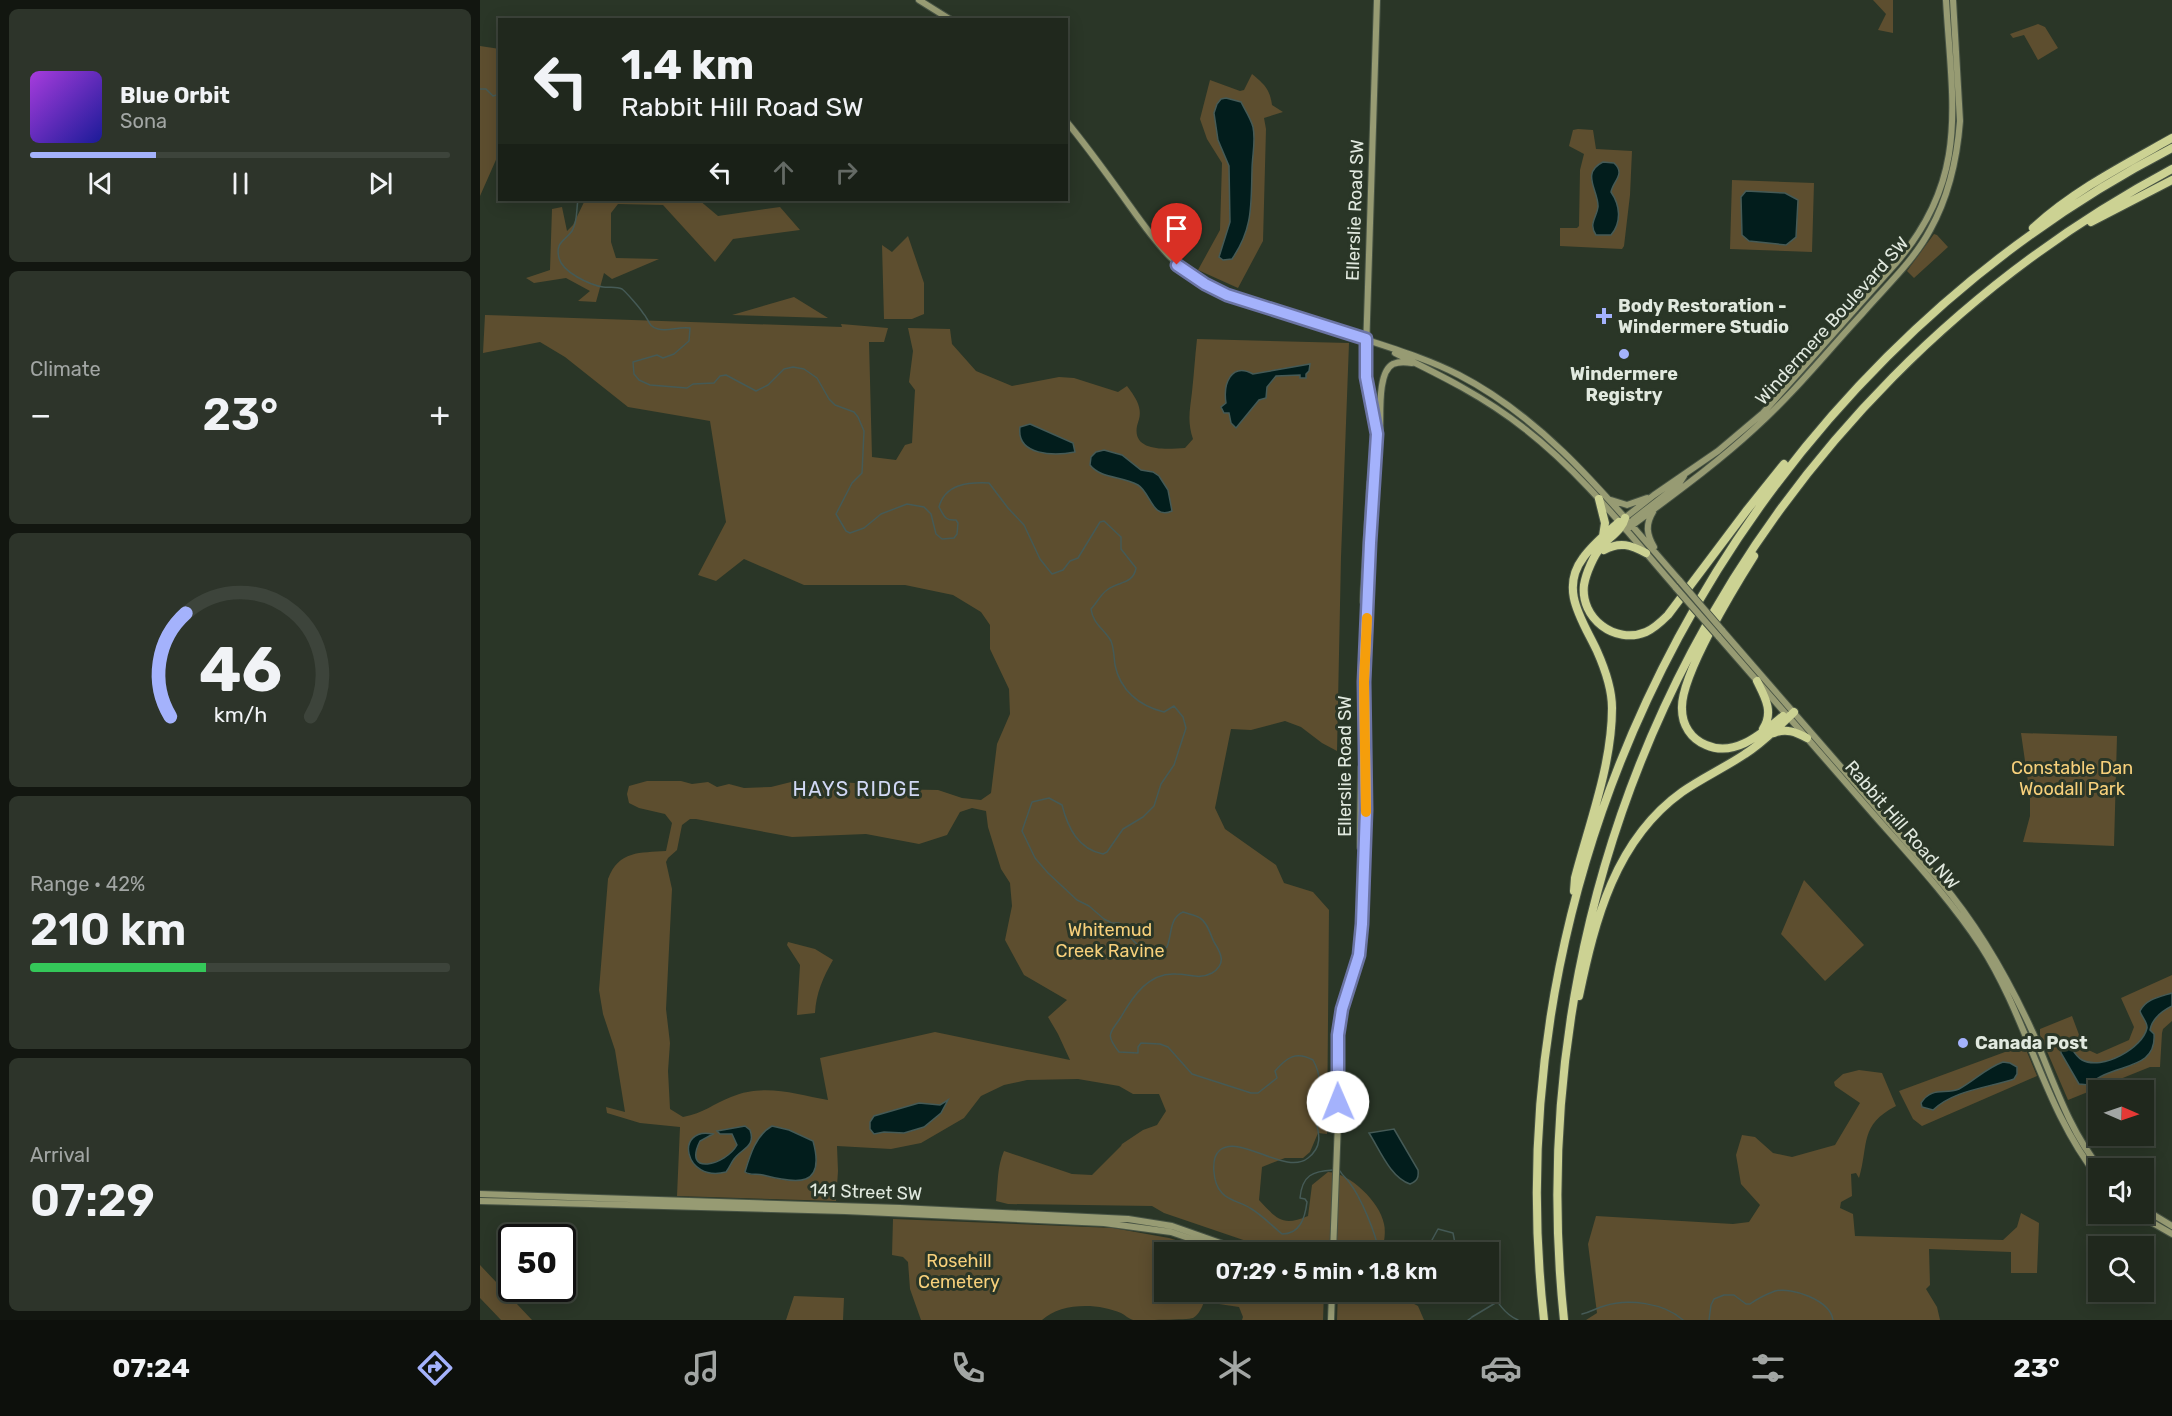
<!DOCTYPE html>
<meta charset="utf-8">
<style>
:root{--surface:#20281d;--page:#2d342a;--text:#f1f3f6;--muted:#a2a6a4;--line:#3d443b;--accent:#a4b2fc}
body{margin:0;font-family:Rubik,sans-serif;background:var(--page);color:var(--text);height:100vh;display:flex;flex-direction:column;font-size:22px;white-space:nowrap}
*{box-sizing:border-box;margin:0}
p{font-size:20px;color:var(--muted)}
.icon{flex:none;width:33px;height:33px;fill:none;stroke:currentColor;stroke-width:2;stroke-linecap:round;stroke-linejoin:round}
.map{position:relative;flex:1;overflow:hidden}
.sheet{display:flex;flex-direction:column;gap:9px;padding:9px;background:#121610;width:480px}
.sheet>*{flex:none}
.banner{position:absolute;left:18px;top:18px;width:570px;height:183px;border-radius:0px;box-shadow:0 3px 15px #0003,0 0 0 2px var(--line);background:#20281d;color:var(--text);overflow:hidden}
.needle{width:39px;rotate:92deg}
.buttons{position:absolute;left:1608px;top:1080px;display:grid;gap:12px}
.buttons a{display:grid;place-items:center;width:66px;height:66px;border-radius:0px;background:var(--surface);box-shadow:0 3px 15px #0003,0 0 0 2px var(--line);font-size:30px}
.speed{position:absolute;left:18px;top:1224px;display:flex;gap:12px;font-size:30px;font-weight:700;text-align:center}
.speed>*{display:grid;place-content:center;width:78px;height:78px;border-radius:50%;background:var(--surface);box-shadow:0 3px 15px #0003,0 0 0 2px var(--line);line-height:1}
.speed .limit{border:3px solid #111;border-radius:9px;background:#fff;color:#111}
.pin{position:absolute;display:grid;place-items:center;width:51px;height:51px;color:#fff;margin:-62px -26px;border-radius:50% 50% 50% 0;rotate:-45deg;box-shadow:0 0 6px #0007}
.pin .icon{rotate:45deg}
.me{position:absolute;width:66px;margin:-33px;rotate:359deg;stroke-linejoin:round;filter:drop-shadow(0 0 4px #0008)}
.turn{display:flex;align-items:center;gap:21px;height:126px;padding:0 24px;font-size:27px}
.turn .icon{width:78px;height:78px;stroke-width:2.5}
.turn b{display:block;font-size:42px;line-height:51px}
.lanes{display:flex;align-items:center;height:57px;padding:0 24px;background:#0003;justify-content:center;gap:30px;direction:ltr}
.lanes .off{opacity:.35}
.big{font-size:45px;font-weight:600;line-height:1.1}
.sheet .widget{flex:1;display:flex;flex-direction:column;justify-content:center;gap:9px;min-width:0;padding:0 21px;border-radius:9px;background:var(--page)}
.sheet .dial{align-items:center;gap:0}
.dial svg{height:156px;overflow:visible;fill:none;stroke:var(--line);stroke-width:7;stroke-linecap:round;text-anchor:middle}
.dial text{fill:var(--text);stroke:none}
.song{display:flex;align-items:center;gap:18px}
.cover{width:72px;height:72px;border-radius:9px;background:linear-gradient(135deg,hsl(280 70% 55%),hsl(240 70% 35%))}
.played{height:6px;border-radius:3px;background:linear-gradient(90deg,var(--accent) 30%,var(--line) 30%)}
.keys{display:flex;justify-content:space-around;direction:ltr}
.heat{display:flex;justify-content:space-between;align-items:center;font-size:33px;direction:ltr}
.charge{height:9px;border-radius:4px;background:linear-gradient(90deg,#34c759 42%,var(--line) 0)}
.trip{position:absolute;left:674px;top:1242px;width:345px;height:60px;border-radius:0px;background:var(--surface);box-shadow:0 3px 15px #0003,0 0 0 2px var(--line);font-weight:600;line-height:60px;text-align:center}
.menu{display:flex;height:96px;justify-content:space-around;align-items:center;background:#0d100c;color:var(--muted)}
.menu .icon{width:42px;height:42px}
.menu .on{color:var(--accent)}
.menu b{font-size:27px;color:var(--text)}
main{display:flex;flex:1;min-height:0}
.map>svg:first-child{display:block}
.green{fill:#5d4e2f;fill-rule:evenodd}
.water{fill:#021d1c;stroke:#455a56;stroke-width:1.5}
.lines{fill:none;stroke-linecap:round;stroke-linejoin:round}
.stream{stroke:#455a56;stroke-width:1.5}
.secondary-casing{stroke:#475344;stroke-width:8}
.motorway-casing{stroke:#475344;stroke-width:10}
.secondary{stroke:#979b73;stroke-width:6}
.motorway{stroke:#ccd293;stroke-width:8}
.secondary-bridge-casing{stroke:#475344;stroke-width:8;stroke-linecap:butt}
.secondary-bridge{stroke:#979b73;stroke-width:6}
.route-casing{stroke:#6b74a4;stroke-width:15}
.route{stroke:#a4b2fc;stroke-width:10}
.slow{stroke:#f59e0b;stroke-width:10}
.poi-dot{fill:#a4b2fc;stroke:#2a3627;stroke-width:2}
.labels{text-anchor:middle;stroke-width:6;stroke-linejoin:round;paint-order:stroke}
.street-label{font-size:18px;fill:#e1e9df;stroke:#2a3627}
.poi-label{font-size:18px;font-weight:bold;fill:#e1e9df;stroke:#2a3627;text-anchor:start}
.park-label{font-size:18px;fill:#f7d07b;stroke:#2a3627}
.neighbourhood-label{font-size:20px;letter-spacing:1.5px;fill:#d1d8f4;stroke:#2a3627}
</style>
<main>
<section class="sheet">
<div class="widget">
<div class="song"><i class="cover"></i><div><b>Blue Orbit</b><p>Sona</p></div></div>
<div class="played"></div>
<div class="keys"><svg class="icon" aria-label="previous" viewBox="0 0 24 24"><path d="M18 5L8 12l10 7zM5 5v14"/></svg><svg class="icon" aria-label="pause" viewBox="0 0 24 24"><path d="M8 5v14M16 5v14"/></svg><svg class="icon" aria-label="next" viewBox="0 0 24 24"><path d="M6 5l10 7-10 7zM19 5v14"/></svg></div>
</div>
<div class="widget"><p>Climate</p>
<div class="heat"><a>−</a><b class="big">23°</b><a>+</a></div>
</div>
<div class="widget dial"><svg viewBox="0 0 100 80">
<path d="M14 69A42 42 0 1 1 86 69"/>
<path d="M14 69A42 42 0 0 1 22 16" stroke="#a4b2fc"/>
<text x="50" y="56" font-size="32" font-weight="700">46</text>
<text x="50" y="72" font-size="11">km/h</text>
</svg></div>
<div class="widget"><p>Range · 42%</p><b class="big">210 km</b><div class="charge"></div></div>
<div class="widget"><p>Arrival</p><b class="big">07:29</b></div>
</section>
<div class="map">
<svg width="1692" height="1320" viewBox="0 0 1692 1320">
<rect width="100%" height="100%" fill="#2a3627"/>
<path class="green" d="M1393,0H1413V33L1398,30L1406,14Z
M1558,24L1565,27L1578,48L1558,60L1544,35L1533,38L1530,34Z
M0,46L20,49L19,153L0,196Z
M772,74C784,84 790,89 792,105L803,112L784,118L786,129L783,241L758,288L718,270L740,230L742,163L727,139L720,119L730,80L760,91L764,90Z
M1098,129L1113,130L1116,149L1152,151L1150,195L1144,246L1142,249L1080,246V228H1097L1099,226L1100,170L1104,154L1089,146L1093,130Z
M1252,180L1334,183L1332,252L1250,249Z
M105,200H219L238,216L300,207L320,230L253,239L235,262L183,205L138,204L131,213V242L136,258L179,259L132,279L124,273L116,302L98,301L110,291L86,278L54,283L46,278L70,270L72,209L82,207L87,231L93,225Z
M1454,234L1457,235L1468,247L1434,278L1427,271Z
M428,236L444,283V314L432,319H404L402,245L412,252Z
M314,297L348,318L252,315Z
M5,315L362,327L361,324L408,328L404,342H389L392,457L416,460L425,445L432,443L435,390L429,382L433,351L428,328L470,329L472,344L496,371L532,386L579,377L594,378L638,392L647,386C652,393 657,399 659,407C661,415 659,419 657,426C652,453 688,449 705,448L713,439C707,422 710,409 712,392C714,374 715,356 717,339L869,343L861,557L857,751L842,743L821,727L805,721L771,730L751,729L735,808L745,829L796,865L804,883L833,892L849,910L847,1134L838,1133L830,1152L823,1158H805L782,1167L779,1200C797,1219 802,1227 828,1216L832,1185L848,1172C870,1173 900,1202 904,1224C906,1232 904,1245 901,1252L796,1251L684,1213L672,1206L528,1204L516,1201C518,1183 517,1167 524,1151L592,1174L612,1175L641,1146L642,1144L663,1130L677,1125L686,1111L679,1094H653L639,1086L598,1079L547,1080L524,1085L501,1096L484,1118L441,1143L411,1149L357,1146L358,1171L356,1201L197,1196L200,1127L160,1123L127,1113L126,1107L145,1112L135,1050L123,1014L119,990L128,879C139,850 160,853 186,851L192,823L185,814L159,808L149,803L147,794L149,786L167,781H201L212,784L228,782L237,787L249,784L264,788L291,787L311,782L334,787H349L360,782L389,784L409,789L458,790L482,798L501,800L511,793L517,744L530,714L529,689L510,649V625L501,612L473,595L425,585H324L264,559L236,581L218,575L246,522L230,421L148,407L85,357L60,342L3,353ZM492,808L506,811L508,827L521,869L530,883L532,906L525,940L544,975L587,1000L568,1017L578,1034L590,1060L455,1032L340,1058L348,1100C315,1094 284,1083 251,1097C233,1104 224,1113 203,1117L190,1109L188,1071L190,1043L186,1009L192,889L186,862L188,858L197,850L202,825L210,819H216L312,837L386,834L439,844L467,835L480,812Z
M1541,733L1637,736L1634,846L1543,842L1550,816V796Z
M1324,880L1384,945L1345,981L1301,934Z
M308,942L335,949L353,960C343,977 336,994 335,1013L317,1015L320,965L307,945Z
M1692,975V1021L1683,1029L1682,1033L1680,1067H1670L1588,1100L1560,1035V1029L1592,1016L1604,1048L1617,1054L1649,1040L1654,1027L1641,998Z
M1544,1045L1557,1076L1442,1126L1433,1119L1419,1091Z
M1379,1070L1402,1073L1416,1106C1379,1125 1389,1144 1379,1178L1376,1173L1371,1174L1372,1196L1361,1202L1360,1208L1373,1214L1375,1236L1523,1240L1537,1227L1541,1213L1559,1223L1557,1273H1531V1252L1449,1249L1450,1285L1446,1289L1457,1307L1460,1320H1106L1117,1313L1108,1244L1116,1216L1253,1224L1269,1222L1280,1205L1261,1184L1256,1155L1262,1135L1275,1137L1293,1153L1312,1157L1355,1145L1380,1103L1355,1086L1354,1082L1363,1074Z
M413,1219L633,1228L689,1238L709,1244L712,1252H684V1292H726V1294C724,1303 721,1313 713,1318C708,1320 661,1320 653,1320C649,1319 645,1315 641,1313C619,1303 581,1302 562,1320H441L430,1289L428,1262L423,1257L412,1255Z
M0,1265L52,1320H21L0,1298Z
M736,1292H844L843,1320H762L763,1317L759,1307L739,1304Z
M858,1292H911L938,1306L944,1320H857Z
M314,1296L364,1298L363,1320H306Z"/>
<path class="water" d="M746,98L761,102C765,110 771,119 773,127C776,141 772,156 772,170C771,205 773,229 752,259L743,260L739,257L750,222L749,166L738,140L734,113L737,104L741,99Z
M1123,162L1134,163C1146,174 1133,181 1131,192C1140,205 1142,222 1131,235H1116C1108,224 1117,217 1118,207C1119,191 1100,173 1123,162Z
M1266,191L1305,193L1318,200L1316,237L1306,245L1269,241L1262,235L1261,197Z
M830,364L829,371L826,374V378H820V375L796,376L787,387L786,398L779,400L756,428L751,423L749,413H744L741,407L746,403C743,384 751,362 773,374Z
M550,424L593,443L595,452C575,456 536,456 540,427Z
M624,450L642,455L661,470L673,472L679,476L688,490L692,511C672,520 671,493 658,485C643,476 621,479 610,465L611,457L616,452Z
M1692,993V1006C1682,1011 1672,1019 1670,1030L1674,1034C1677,1072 1632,1062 1609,1085L1599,1084L1581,1053V1039H1585C1591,1045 1594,1056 1602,1060C1622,1071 1663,1048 1667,1028C1668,1023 1661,1016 1660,1011C1666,999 1679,997 1692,993Z
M1523,1062L1530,1063L1537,1067V1074L1534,1079C1507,1088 1474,1090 1453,1110L1442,1107L1441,1103C1452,1086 1465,1095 1479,1089C1494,1081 1506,1068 1523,1062Z
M468,1100L461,1113L444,1127L424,1133L404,1132L394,1134L390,1129V1122L394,1116L439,1103L460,1105Z
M265,1126L270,1130C276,1147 262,1148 254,1159C251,1163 250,1167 246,1172C204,1183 194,1126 233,1134L220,1141C202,1177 246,1165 257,1145L252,1134H240L237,1131Z
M292,1126L309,1130L333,1141C346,1188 317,1184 283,1175C276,1173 271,1176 265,1172C270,1155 276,1135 292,1126Z
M914,1129L938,1170C939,1178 937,1181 930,1184C910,1177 900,1150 889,1133Z"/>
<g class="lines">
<path class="stream" d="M0,89H6L13,96L20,94
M98,200C96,210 98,221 92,231C85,241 75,242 79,258C82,272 110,285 123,287C129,288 136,286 142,289C146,292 160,308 163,313C169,319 168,327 178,329C188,332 199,326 210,328L209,341L194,354L183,358L177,355L153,362L154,374L159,380L170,385L207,388L213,384L234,383L240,376L246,375L276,391L288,385L304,369L313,367L324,369L337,378L349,399L355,405L374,412L378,417L384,431L382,473L372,483L356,514L366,531L370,533L384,528L401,514L427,504L444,507L451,514L456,534L462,539L474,538L477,534L478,523L476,520C465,521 464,516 459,507C465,484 488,482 509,483L528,508L544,525L560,559L572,574L583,570L590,561L598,558L620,522L624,521L641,537V549L656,568C653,585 638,581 627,590C621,594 616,604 611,609C613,624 624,629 631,641C634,648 634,658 635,665C640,690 659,706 684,712L694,706L703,717L706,728L694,765L681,784L674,806L663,817L643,829L627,852L623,854C598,849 588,828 582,805L569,798L552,802L542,831L555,858L568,873L597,900L609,906L624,919L632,923H639C651,940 665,959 687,947C692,935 689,918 703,912C708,914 716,915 720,918C728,923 730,934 734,942C741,953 747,964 732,973C719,980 710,974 696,974C669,972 653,996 641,1017C631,1033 624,1033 639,1052L658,1053V1047L661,1043L680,1044L688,1047L712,1074L771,1093H778L797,1078L795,1071C807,1057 816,1051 833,1060C838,1069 841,1080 838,1091C837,1095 833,1098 833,1103C833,1123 849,1142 828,1158C806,1176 761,1134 740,1150C730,1158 733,1184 742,1193C749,1201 761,1202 770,1208C782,1215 791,1225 802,1234C820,1234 825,1218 827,1202L825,1199L820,1198C822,1175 833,1171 853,1170
M860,1171C862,1175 866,1178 869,1182C881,1197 896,1234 899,1252
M949,1252L952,1240L958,1229L973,1233L975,1243L983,1252
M1008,1285C1016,1299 1022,1313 1038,1320
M894,1292C897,1299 899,1303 908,1303L920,1292
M1102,1314C1111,1312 1116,1308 1124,1306C1148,1298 1184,1303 1203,1320
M992,1317L1017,1302
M988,1320L991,1318
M1229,1320L1231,1305L1234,1299L1244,1295H1254L1266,1304H1270C1277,1299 1287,1294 1295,1291C1312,1287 1350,1300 1353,1320"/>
<defs>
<path id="secondary" d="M439,0L471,20
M586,121C606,145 624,170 642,195C675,241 693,271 747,295C792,309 837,323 881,338C914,349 948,359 979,375C1070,422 1134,506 1200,581
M915,353C960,375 1005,397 1045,429C1103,474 1148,533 1196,588
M900,432C901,415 897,372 913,364C920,361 926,362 932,363
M1131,500L1147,505L1167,498
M1173,512C1165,525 1167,535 1174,547
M1142,520L1174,495L1238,451L1283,413L1416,263C1490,177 1472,104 1466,0
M1147,527L1154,519L1199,484L1204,476
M1146,530C1190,497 1235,465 1275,428C1313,394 1346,353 1381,315C1404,288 1433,262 1450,230C1469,196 1477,160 1480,121L1473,0
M883,601L890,483
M1242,630L1460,881C1499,927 1528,978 1553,1033C1573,1079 1588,1129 1620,1168
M1238,636C1290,696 1342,756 1394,815C1431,857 1470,899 1501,946C1548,1019 1564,1109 1618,1177
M880,847L881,768
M0,1194L420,1208L648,1219L692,1226L766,1252
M0,1201L365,1211L624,1223L691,1232L749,1252
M1664,1209L1692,1226
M1657,1214L1692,1234
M853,1252L858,1122V1035L862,1009L879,955L882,924L886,810L884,682L889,562L897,434L886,377V351L897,0
M851,1320L852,1292"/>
<path id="motorway" d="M1611,222L1692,180
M1553,228C1593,191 1644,165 1692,138
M1119,499L1125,523L1123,536
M1145,518C1142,531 1129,537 1121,547C1114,555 1106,573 1104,585C1100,618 1135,645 1166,632C1175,628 1182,621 1188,615L1267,510L1304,464
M1124,550C1140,541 1151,545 1166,553
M1274,556C1255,586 1200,676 1202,709C1202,725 1211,739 1226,745C1255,758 1282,733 1303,716
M1277,681C1285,697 1294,712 1283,729
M1294,733C1306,728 1316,732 1327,738
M1094,891L1095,878C1109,824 1132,765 1132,708C1132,689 1125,669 1117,651C1103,621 1079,590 1103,558C1113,544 1127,533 1139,522
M1099,996C1115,920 1135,840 1202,792C1222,778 1244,768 1265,754C1283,743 1298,727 1314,712
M1064,1320C1010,843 1267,368 1692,148
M1084,1320C1034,847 1272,394 1692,169"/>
</defs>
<use href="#secondary" class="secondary-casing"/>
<use href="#motorway" class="motorway-casing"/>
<use href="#secondary" class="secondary"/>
<use href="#motorway" class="motorway"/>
<defs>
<path id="secondary-bridge" d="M1200,581L1242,630
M1196,588L1238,636"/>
</defs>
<use href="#secondary-bridge" class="secondary-bridge-casing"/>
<use href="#secondary-bridge" class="secondary-bridge"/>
</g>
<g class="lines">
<defs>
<path id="route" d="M697,265L725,284L747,295L886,339V377L897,434L890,543L884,682L886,810L882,924L879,955L862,1009L858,1035V1102"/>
</defs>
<use href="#route" class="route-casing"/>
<use href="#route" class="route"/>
<path class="slow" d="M886,812L884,682L887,618"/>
</g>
<g class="poi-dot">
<path d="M1121 307h6v6h6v6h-6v6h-6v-6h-6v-6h6z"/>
<circle cx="1144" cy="354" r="6"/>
<circle cx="1483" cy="1043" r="6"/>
</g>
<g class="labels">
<g class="street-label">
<text transform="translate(875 210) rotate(-88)" y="6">Ellerslie Road SW</text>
<text transform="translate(1352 321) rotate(-48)" y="6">Windermere Boulevard SW</text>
<text transform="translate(865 766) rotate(-90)" y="6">Ellerslie Road SW</text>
<text transform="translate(1422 825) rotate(49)" y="6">Rabbit Hill Road NW</text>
<text transform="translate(386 1192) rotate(2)" y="6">141 Street SW</text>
</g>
<g class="poi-label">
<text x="1138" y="312">Body Restoration -<tspan x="1138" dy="21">Windermere Studio</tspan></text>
<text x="1144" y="380" text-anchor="middle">Windermere<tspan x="1144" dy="21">Registry</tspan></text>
<text x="1495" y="1049">Canada Post</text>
</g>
<g class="park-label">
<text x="1592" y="774">Constable Dan<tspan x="1592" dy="21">Woodall Park</tspan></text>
<text x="630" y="936">Whitemud<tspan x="630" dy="21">Creek Ravine</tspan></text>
<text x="479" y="1267">Rosehill<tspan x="479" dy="21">Cemetery</tspan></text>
</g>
<g class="neighbourhood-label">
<text x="377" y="796">HAYS RIDGE</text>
</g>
</g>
</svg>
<div class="buttons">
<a><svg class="needle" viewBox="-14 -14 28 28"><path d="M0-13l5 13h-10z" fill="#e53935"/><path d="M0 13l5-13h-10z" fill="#a2a6a4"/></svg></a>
<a><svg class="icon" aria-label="sound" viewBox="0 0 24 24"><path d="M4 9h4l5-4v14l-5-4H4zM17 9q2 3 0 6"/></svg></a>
<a><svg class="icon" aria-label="search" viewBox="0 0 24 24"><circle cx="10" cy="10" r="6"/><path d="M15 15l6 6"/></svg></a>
</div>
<div class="speed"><div class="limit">50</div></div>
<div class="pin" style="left:697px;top:265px;background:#d93025"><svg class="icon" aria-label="arrive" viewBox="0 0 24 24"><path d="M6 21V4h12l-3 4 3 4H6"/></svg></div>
<svg class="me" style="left:858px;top:1102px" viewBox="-20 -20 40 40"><circle r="19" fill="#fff"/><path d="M0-13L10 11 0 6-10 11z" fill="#a4b2fc"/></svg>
<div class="trip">07:29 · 5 min · 1.8 km</div>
<div class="banner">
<div class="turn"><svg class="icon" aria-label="left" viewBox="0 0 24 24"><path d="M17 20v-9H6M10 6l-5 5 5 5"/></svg><div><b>1.4 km</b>Rabbit Hill Road SW</div></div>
<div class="lanes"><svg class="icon" aria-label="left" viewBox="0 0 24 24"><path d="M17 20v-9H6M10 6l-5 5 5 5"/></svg><svg class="icon off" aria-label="ahead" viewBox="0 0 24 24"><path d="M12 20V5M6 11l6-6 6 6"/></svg><svg class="icon off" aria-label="right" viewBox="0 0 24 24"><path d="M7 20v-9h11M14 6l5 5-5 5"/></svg></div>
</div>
</div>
</main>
<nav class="menu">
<b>07:24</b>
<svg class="icon on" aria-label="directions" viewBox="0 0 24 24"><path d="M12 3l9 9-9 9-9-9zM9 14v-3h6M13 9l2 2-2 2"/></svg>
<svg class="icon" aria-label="music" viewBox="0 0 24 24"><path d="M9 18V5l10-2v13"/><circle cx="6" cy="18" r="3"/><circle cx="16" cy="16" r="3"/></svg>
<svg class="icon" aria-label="phone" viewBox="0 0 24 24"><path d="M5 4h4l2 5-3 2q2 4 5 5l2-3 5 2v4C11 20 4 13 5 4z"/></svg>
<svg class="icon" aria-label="climate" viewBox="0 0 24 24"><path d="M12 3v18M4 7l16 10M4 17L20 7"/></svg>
<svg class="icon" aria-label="car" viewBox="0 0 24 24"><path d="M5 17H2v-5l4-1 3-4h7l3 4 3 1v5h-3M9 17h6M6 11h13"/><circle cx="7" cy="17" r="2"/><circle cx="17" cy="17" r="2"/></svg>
<svg class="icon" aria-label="filters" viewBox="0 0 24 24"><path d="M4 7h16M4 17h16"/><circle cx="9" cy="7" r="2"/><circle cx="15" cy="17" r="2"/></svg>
<b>23°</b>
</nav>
